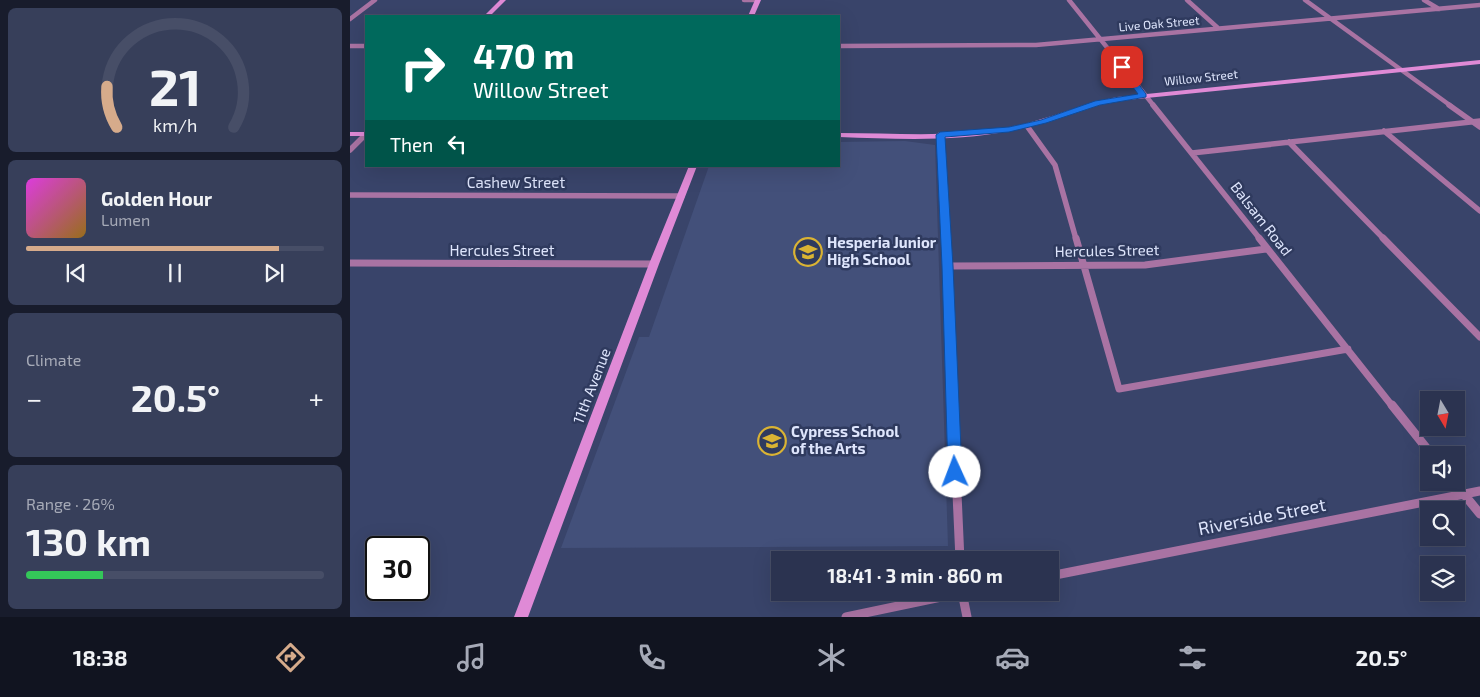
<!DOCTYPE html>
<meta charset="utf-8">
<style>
:root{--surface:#2b3350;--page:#373f5a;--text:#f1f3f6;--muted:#a6aab7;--line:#474e67;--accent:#d6ab8b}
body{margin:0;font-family:"Exo 2",sans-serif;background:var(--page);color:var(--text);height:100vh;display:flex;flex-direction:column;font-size:19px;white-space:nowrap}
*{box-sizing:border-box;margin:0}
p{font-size:16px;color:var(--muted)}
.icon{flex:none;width:28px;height:28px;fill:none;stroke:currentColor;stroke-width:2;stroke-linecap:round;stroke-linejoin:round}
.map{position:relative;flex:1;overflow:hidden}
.details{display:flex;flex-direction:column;gap:8px;padding:8px;background:#181c2c;width:350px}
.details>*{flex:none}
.hud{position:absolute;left:15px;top:15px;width:475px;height:152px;border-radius:0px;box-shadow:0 5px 20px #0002,0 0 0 1px var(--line);background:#00695c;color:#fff;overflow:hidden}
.needle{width:32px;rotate:170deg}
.controls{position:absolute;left:1070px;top:391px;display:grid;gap:10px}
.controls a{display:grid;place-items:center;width:45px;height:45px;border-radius:0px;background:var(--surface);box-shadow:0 5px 20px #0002,0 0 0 1px var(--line);font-size:25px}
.speed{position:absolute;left:15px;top:536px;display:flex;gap:10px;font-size:25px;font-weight:700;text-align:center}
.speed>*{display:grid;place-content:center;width:65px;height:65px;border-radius:50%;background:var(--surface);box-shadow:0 5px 20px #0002,0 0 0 1px var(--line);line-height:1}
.speed .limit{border:2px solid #111;border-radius:8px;background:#fff;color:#111}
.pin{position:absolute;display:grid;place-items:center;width:42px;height:42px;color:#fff;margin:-21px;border-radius:10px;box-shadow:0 2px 8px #0006}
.me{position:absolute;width:55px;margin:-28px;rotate:358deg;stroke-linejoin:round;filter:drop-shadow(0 0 4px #0008)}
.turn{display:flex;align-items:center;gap:18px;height:105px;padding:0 25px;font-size:22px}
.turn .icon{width:65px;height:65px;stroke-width:2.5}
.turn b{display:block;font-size:35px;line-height:42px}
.then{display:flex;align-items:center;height:48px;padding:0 25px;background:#0003;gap:10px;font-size:19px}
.big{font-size:38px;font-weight:700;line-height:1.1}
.details .widget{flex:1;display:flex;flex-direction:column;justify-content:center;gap:8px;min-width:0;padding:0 18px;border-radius:8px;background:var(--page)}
.details .dial{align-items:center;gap:0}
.dial svg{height:130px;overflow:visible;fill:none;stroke:var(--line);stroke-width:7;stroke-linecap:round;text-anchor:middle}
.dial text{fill:var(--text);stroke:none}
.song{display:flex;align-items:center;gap:15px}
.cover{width:60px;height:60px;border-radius:8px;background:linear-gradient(135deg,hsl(300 70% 55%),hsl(40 70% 35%))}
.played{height:5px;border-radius:2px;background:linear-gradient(90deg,var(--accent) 85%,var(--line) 85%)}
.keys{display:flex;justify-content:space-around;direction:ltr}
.heat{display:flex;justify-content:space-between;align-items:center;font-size:28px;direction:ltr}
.charge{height:8px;border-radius:4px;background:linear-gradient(90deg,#34c759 26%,var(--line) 0)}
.trip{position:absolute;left:421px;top:551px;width:288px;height:50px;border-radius:0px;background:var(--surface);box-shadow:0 5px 20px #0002,0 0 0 1px var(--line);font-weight:700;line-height:50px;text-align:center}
.tab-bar{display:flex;height:80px;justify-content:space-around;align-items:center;background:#111420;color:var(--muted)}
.tab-bar .icon{width:35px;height:35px}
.tab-bar .selected{color:var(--accent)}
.tab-bar b{font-size:22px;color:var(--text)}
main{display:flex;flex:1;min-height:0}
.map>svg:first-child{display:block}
.built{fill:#43507a}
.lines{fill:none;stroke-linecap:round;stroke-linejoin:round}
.street-far3{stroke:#a973a3;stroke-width:4.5}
.street-far2{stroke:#a973a3;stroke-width:5.5}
.street-far1{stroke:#a973a3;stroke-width:7}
.street{stroke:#a973a3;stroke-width:9}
.secondary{fill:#df8ad6;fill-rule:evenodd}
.route{fill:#1a73e8;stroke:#114b97}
.labels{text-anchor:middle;stroke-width:5;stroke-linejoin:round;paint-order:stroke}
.far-street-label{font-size:12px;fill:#dee5fc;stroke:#2f3a5e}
.street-label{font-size:15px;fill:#dee5fc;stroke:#2f3a5e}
.poi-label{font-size:15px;font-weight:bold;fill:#dee5fc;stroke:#2f3a5e;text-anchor:start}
.near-street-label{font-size:18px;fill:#dee5fc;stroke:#2f3a5e}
</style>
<main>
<section class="details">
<div class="widget dial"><svg viewBox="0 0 100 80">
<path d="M14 69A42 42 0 1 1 86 69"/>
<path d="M14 69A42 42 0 0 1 8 44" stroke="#d6ab8b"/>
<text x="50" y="56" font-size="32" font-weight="700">21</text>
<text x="50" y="72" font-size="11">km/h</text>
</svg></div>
<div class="widget">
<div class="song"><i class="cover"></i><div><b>Golden Hour</b><p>Lumen</p></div></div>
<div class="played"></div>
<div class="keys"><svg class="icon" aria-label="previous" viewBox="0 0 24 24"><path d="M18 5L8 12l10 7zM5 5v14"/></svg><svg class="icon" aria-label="pause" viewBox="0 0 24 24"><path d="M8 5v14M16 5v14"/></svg><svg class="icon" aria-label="next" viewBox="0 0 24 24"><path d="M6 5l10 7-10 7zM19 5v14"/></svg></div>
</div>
<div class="widget"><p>Climate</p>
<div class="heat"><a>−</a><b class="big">20.5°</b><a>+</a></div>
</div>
<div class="widget"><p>Range · 26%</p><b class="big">130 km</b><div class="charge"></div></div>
</section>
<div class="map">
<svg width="1130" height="617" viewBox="0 0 1130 617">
<rect width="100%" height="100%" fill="#39446a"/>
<path class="built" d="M555,141L585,145L598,546L211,548L289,337H299L359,166H489V142Z"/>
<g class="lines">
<path class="street-far3" d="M394,0H408
M719,0L804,106
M837,0L868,28
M955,0L1101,106
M1074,0L1089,9
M0,19L25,0
M0,46H16
M489,46L686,45L1130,5"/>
<path class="street-far2" d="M803,105L910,239
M1099,105L1130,127
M677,126L705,165L726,239
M1034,131L1130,211
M590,135L595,239
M939,142L1034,239
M0,150L16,134
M842,153L1130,121
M0,195L332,196"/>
<path class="street-far1" d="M595,238L603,407
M726,238L769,389L998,349
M909,238L1043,407
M1033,238L1130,337
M0,263L304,264
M598,266L795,265L916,249"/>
<path class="street" d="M603,405L610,560
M1042,405L1082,455
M1104,482L1130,514
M700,576L1130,491
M612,592L617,617
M496,617L615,592"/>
<path class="secondary" d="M150,0H156L140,16H134Z
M405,0H411L404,16H398Z
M1130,60V64L767,101C731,108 697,124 660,131C604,142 546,139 489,137V133C546,133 604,138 660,127C697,120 731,104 767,97Z
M0,132H16V136H0Z
M339,166H347L309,264L178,617H164L299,264Z"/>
</g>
<path class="route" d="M772,65L775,66L796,94V97L750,105L696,123L659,132L595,137L603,266L612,472L610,476L605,478L600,476L598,472L592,266L586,135L590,132L659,127L691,120L745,101L788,94L768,67Z"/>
<defs>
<symbol id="school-ring" viewBox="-11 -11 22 22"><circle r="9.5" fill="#2f3a5e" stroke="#dab333" stroke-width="1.5"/><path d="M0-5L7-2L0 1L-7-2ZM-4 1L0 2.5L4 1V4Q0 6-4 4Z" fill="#dab333"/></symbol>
</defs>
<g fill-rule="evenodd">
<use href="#school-ring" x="442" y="236" width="32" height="32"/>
<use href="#school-ring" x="406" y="425" width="32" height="32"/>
</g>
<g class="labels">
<g class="far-street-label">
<text transform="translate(809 24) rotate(-5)" y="4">Live Oak Street</text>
<text transform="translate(851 78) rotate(-6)" y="4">Willow Street</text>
</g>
<g class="street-label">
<text x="166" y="188">Cashew Street</text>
<text transform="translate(911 219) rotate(52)" y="5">Balsam Road</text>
<text x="152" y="256">Hercules Street</text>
<text transform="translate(757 251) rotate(-1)" y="5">Hercules Street</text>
<text transform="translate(242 386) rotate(-69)" y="5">11th Avenue</text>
</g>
<g class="poi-label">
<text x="477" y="248">Hesperia Junior<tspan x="477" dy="17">High School</tspan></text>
<text x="441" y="437">Cypress School<tspan x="441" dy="17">of the Arts</tspan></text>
</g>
<g class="near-street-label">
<text transform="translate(912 517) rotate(-11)" y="6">Riverside Street</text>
</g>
</g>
</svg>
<div class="controls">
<a><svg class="needle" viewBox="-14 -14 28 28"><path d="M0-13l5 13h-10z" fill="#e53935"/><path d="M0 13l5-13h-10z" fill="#a6aab7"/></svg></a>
<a><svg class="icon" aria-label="sound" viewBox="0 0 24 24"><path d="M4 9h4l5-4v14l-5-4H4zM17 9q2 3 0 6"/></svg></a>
<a><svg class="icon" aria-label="search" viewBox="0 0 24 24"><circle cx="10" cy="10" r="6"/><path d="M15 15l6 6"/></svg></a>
<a><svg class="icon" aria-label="layers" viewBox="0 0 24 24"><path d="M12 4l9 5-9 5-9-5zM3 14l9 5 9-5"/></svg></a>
</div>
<div class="speed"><div class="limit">30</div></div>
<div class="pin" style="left:772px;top:67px;background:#d93025"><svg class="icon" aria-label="arrive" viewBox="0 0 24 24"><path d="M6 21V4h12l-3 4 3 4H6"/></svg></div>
<svg class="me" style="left:605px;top:472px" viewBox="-20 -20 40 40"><circle r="19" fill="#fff"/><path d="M0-13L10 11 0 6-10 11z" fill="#1a73e8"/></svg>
<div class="trip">18:41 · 3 min · 860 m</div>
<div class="hud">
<div class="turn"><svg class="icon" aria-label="right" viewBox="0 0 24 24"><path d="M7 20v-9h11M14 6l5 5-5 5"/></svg><div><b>470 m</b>Willow Street</div></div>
<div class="then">Then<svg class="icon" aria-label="left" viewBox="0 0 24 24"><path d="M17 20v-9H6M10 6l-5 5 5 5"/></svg></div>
</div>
</div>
</main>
<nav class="tab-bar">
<b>18:38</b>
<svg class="icon selected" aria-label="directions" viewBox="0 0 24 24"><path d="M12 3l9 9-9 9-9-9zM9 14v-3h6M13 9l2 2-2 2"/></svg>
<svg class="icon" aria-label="music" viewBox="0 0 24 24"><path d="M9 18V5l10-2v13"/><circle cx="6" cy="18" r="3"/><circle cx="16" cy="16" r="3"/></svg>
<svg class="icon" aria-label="phone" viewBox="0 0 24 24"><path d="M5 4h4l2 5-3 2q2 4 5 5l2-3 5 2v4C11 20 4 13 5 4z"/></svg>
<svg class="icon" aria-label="climate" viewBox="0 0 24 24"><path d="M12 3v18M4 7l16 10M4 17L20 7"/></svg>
<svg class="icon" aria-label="car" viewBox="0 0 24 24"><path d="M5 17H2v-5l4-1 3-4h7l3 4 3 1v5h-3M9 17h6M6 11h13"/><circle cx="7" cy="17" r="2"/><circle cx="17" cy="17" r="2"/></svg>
<svg class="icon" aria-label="filters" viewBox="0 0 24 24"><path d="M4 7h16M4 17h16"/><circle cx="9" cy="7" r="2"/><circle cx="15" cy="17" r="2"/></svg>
<b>20.5°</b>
</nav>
